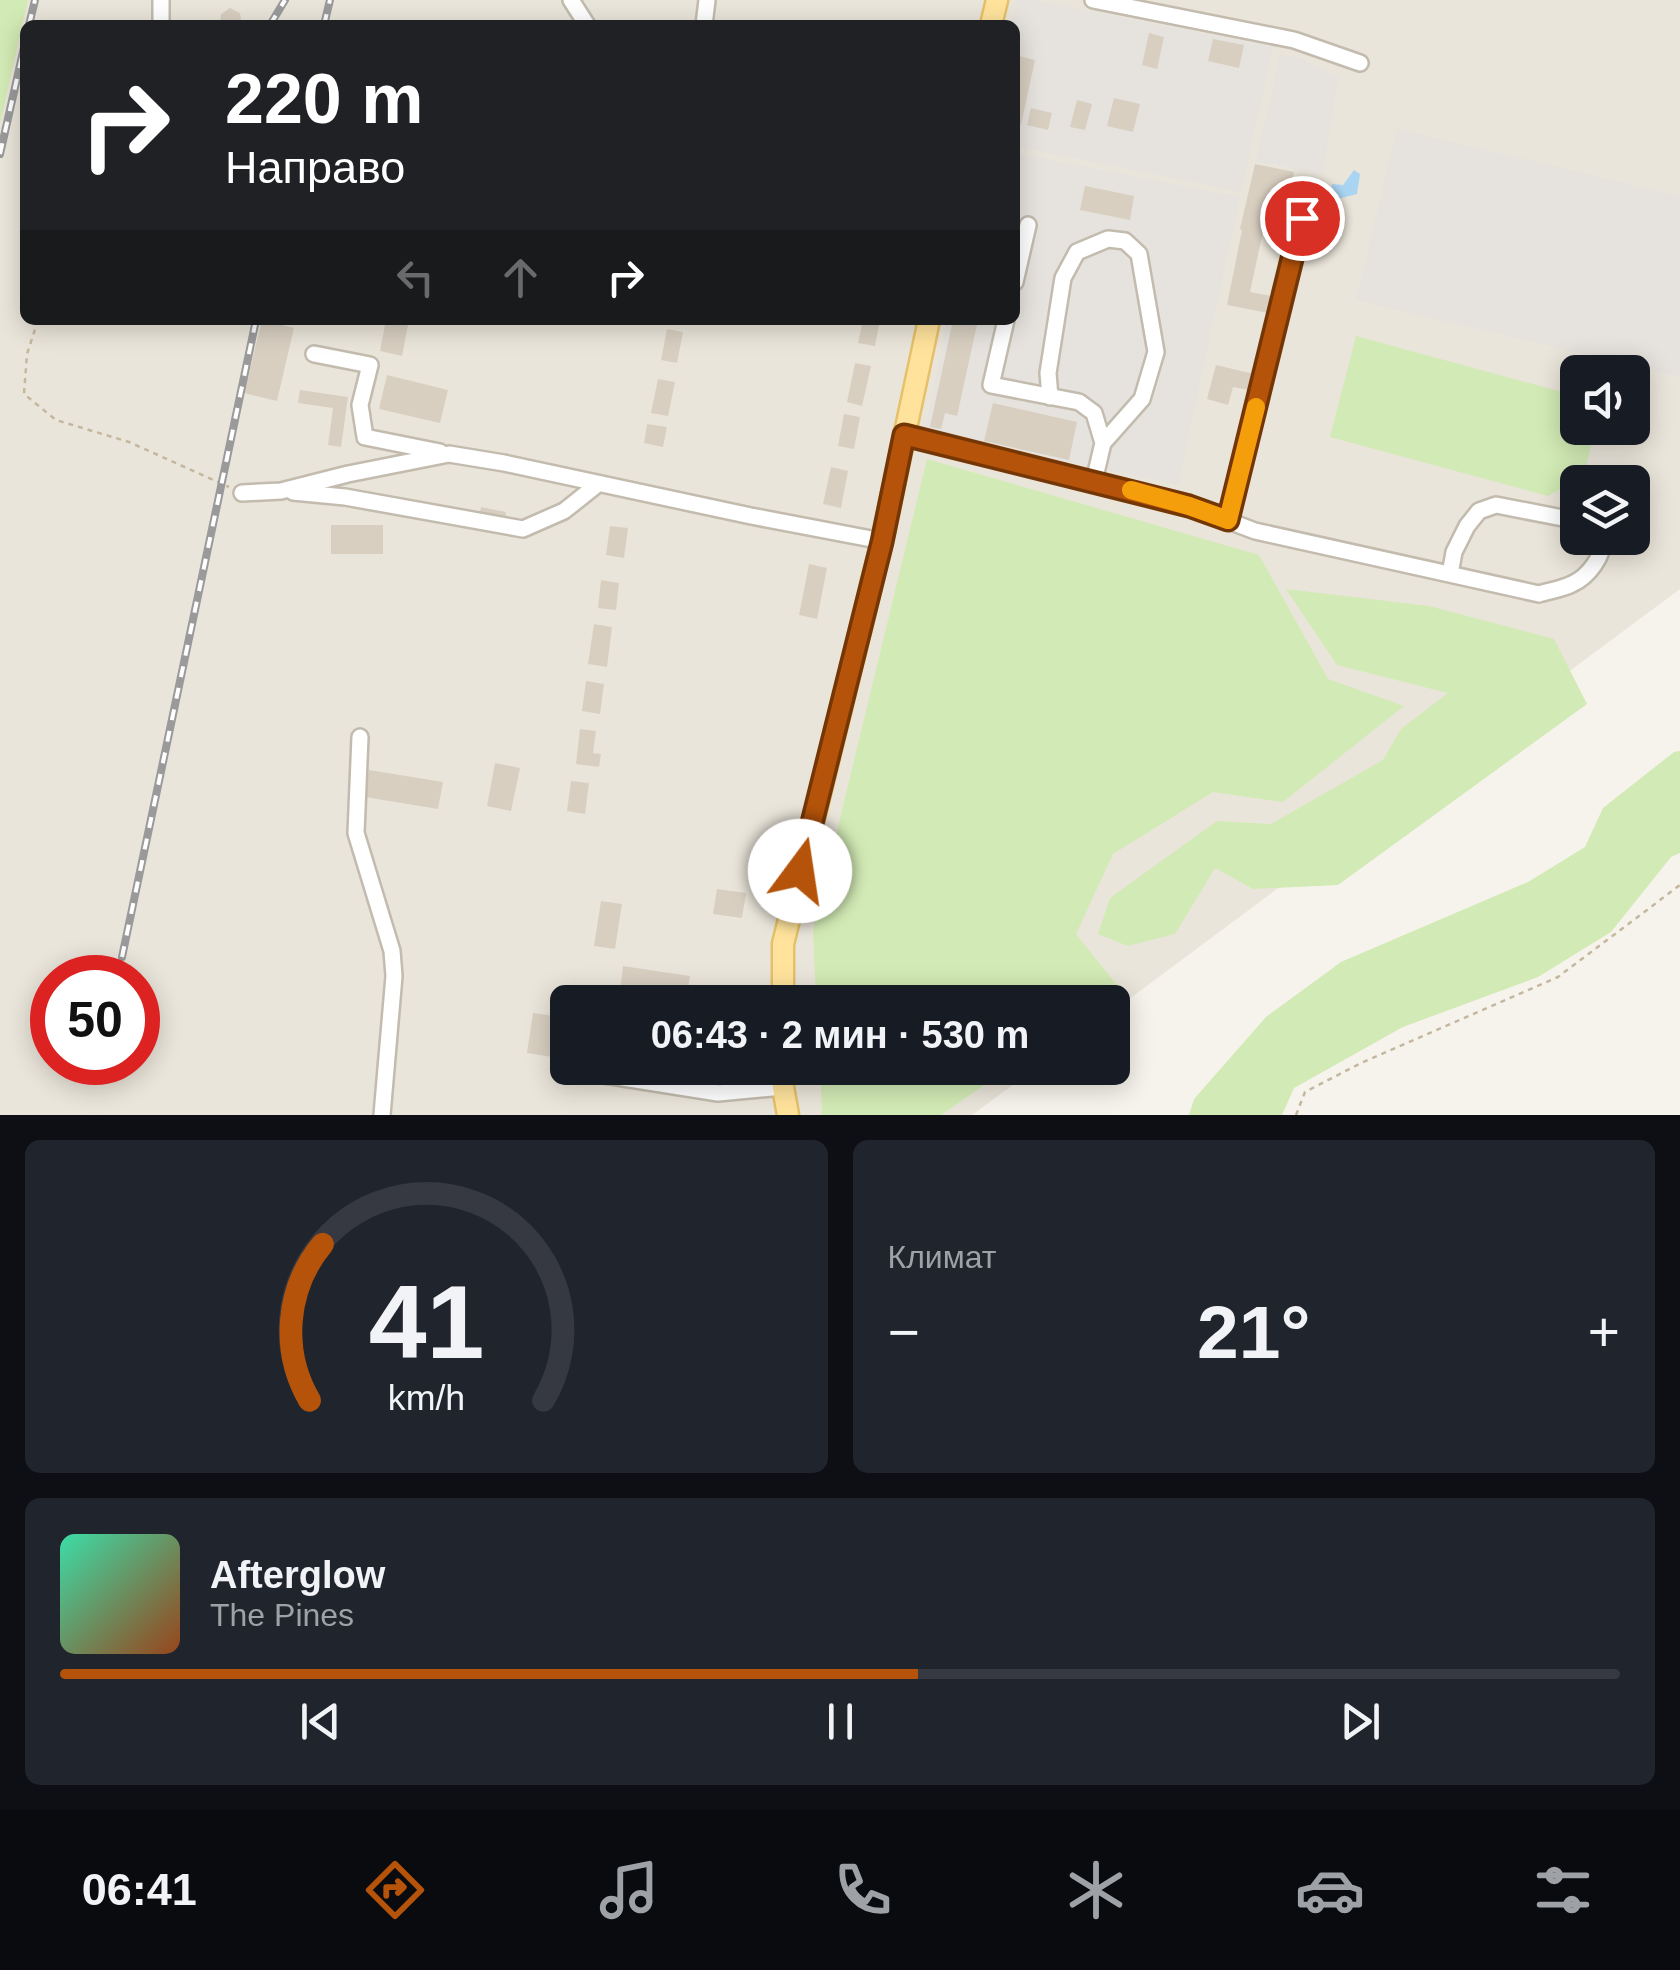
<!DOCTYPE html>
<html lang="ru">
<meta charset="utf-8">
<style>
:root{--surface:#171b24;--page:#20242c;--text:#f1f3f6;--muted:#9ea1a6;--line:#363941;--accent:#b45309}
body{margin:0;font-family:Helvetica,sans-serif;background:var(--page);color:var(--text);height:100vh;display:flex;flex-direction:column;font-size:38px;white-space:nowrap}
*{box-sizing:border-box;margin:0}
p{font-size:32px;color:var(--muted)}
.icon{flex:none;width:55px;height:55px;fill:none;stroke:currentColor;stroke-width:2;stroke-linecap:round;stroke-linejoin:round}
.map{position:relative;height:1115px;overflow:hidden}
.sheet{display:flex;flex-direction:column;gap:25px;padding:25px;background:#0d0f14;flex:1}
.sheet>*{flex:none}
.banner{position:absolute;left:20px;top:20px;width:1000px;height:305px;border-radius:15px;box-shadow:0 5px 25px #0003;background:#202124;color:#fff;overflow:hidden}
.buttons{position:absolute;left:1560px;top:355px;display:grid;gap:20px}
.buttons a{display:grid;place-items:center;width:90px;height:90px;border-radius:15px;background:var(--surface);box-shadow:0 5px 25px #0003;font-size:50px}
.speed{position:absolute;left:30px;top:955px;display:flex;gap:20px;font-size:50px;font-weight:700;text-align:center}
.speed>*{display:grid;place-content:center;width:130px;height:130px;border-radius:50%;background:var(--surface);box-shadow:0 5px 25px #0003;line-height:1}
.speed .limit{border:15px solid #d22;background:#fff;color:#111}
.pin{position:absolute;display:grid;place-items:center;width:85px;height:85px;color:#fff;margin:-42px;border:5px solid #fff;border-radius:50%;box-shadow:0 2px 10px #0007}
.me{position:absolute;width:110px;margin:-55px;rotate:14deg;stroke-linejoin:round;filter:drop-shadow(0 0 8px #0008)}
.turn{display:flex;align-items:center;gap:35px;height:210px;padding:0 40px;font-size:45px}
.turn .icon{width:130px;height:130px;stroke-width:2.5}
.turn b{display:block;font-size:70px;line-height:85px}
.lanes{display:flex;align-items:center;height:95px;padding:0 40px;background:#0003;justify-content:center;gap:50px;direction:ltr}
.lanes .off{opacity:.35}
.big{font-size:75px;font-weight:700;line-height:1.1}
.sheet .widget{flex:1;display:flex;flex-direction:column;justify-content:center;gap:15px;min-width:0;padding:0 35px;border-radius:15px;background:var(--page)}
.sheet .dial{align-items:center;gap:0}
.dial svg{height:260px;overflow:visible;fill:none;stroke:var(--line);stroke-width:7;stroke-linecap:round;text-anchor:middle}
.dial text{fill:var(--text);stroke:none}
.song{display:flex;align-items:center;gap:30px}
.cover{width:120px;height:120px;border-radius:15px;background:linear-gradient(135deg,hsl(160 70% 55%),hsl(20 70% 35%))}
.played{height:10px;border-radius:5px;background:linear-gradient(90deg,var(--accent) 55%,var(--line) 55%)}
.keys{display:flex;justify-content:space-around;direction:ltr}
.heat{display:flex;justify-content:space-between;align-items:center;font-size:55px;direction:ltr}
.sheet .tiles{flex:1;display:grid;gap:25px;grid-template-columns:1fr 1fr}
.widget:last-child{grid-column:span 2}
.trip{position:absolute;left:550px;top:985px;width:580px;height:100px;border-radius:15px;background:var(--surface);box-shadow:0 5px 25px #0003;font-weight:700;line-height:100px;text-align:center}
.dock{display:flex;height:160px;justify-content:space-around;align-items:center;background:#090b0e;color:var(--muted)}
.dock .icon{width:70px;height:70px}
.dock .on{color:var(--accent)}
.dock b{font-size:45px;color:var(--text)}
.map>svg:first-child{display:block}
.residential{fill:#eae5da;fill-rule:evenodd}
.industrial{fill:#e6e2dd}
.green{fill:#d2eab5}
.water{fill:#a9d4f2}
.building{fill:#d8cfc1}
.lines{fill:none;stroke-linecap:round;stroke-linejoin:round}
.minor-casing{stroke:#c2bbae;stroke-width:20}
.major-casing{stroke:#e6c16a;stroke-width:25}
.path{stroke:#c4b79f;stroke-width:2.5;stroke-dasharray:5 5;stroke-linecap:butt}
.minor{stroke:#fff;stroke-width:15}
.major{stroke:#ffe39c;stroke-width:20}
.rail-casing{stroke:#9a9a9a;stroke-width:8}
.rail{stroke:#fff;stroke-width:4;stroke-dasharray:11;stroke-linecap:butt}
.route-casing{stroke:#753606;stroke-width:25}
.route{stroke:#b45309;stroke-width:18}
.slow{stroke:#f59e0b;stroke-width:18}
</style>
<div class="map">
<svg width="1680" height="1115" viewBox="0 0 1680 1115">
<rect width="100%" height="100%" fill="#f6f3ec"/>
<path class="residential" d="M0,0H1680V589L1113,1011L1112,1002H568V1068H1036L972,1115H0ZM25,25H1015V320H25ZM1578,372H1632V428H1578ZM1578,482H1632V538H1578ZM52,978H138V1062H52Z"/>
<path class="industrial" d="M1016,0H1033L1273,47L1241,192L1015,146V25H1011Z
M1280,55L1300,58L1338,77L1323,174L1256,161Z
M1397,129L1680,196V377L1356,300Z
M1015,153L1240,197L1178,485L925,431L947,320H1015Z"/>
<path class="green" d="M0,0H28L0,124Z
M1356,336L1577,396L1578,428H1595L1584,476L1548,496L1330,437Z
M927,459L1259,555L1328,679L1404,706L1283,802L1213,792L1113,854L1076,934L1121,990L1102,1002H816L813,930Z
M1286,589L1429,606L1554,639L1587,704L1338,885L1253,889L1215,868L1175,934L1128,946L1098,934L1110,898L1217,821L1271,824L1383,760L1401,729L1448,693L1337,665Z
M1680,751V853L1671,857L1611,932L1538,977L1403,1027L1294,1088L1282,1115H1189L1194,1099L1266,1017L1341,962L1528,882L1585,847L1603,808L1674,752Z
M820,1068H1009L941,1115H822Z"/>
<path class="water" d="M1354,170L1360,174L1357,194L1329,201L1332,184L1343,185Z"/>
<path class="building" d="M230,8L240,13L242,25H220L221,14Z
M1149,33L1164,37L1157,69L1142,65Z
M1213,39L1244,45L1239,68L1208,61Z
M1015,55L1035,60L1021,125L1015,124Z
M1114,98L1140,104L1133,132L1107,126Z
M1077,100L1092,104L1085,130L1070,127Z
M1031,108L1052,113L1048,130L1027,125Z
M1255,164L1294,172L1288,199L1271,195L1250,292L1272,296L1268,313L1227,305L1242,230L1240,229Z
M1085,186L1134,196L1130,220L1080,210Z
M262,320L294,328L277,401L244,393Z
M386,320H409L402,356L380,351Z
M863,320H880L875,346L858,343Z
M953,320H978L957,416L945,413L941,429L930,427Z
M667,329L683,332L677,363L661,360Z
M855,363L871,366L862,406L847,402Z
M1216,365L1258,375L1254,391L1233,387L1228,405L1207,399Z
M387,375L448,390L440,423L379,409Z
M658,379L675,382L668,416L651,413Z
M300,390L348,397L341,447L328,445L333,408L298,403Z
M993,403L1077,422L1069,460L984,441Z
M844,414L860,417L854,449L838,446Z
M647,424L667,427L663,447L644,443Z
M831,467L848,471L841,508L823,504Z
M481,507L506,512L503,533L477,528Z
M331,525H383V554H331Z
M610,526L628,528L624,558L606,555Z
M809,564L827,568L817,619L799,615Z
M601,580L619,583L616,610L598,608Z
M594,624L612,627L607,667L588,664Z
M586,681L604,684L600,714L582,711Z
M580,729L596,731L593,753L601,754L599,767L576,764Z
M495,763L520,768L511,811L487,806Z
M369,770L443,782L438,809L365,797Z
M571,781L589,783L585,814L567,811Z
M717,889L746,893L742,918L713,914Z
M601,901L622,904L615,949L594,946Z
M623,966L690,976L686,1001L620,991Z
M533,1013L568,1018V1046L554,1044L552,1057L527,1053Z"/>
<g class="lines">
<defs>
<path id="minor" d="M571,0L587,25
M1093,0L1294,40L1360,63
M161,25V0
M704,25L707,0
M1015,282L1028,225
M1006,320L991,385L1079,402L1094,413L1103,443L1094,481
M314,354L370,365L360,405L365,437L440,452
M1050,397L1048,373L1063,278L1077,252L1108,239L1125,241L1139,254L1156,352L1142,399L1103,443
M905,435L1189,506L1255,531L1539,594C1549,591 1562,589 1572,584C1588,577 1605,555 1602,538
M293,492L345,497L523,529L564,511L598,484
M242,493L281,491L348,474L449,454L504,463L751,516L882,541
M1228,520L1303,218
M1450,574L1454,552L1467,526L1479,511L1496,505L1578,521
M360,737L356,833L392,951L394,976L382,1115
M579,1071L718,1093L783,1087"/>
<path id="major" d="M991,25L997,0
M783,1002V944L882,541L929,320
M783,1068V1087L788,1115"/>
</defs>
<use href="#minor" class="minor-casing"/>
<use href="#major" class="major-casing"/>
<path class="path" d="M38,320L27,354L24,394L56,420L129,442L229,487
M1296,1115L1305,1092L1361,1063L1558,977L1680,885"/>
<use href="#minor" class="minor"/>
<use href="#major" class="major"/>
<defs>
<path id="rail" d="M29,25L35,0
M270,25L285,0
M324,25L330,0
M0,154L25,43
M122,957L256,320"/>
</defs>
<use href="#rail" class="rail-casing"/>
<use href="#rail" class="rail"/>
</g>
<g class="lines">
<defs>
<path id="route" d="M800,871L882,542L904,435L1189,506L1228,520L1302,218"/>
</defs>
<use href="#route" class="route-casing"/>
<use href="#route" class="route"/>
<path class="slow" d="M1131,490L1189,506L1228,520L1256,407"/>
</g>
</svg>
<div class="buttons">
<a><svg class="icon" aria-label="sound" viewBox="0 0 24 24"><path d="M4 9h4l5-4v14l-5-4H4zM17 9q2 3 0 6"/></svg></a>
<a><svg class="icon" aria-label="layers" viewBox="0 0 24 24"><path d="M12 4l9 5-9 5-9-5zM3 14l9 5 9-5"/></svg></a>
</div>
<div class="speed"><div class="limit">50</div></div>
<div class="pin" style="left:1302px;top:218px;background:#d93025"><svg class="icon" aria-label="arrive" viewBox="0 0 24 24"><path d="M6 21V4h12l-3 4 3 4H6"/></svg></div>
<svg class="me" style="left:800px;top:871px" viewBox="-20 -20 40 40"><circle r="19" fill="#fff"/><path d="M0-13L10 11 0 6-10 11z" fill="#b45309"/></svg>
<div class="trip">06:43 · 2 мин · 530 m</div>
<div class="banner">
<div class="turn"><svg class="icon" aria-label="right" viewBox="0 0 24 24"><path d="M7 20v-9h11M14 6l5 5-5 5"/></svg><div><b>220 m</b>Направо</div></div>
<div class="lanes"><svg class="icon off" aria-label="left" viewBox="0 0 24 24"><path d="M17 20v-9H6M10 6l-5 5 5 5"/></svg><svg class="icon off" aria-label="ahead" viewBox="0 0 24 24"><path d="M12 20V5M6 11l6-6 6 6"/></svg><svg class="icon" aria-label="right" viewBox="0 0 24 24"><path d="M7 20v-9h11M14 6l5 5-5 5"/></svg></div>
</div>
</div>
<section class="sheet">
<div class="tiles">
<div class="widget dial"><svg viewBox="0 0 100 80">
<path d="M14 69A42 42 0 1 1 86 69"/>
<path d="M14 69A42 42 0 0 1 18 21" stroke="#b45309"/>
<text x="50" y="56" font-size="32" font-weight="700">41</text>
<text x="50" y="72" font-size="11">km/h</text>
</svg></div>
<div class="widget"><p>Климат</p>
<div class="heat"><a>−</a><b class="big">21°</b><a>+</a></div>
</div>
<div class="widget">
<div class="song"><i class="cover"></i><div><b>Afterglow</b><p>The Pines</p></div></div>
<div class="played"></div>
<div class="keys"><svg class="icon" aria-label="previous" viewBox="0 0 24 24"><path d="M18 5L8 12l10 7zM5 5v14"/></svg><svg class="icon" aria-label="pause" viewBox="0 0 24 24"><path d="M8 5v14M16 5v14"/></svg><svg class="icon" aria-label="next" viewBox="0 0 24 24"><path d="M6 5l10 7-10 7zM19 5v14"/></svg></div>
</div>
</div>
</section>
<nav class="dock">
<b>06:41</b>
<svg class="icon on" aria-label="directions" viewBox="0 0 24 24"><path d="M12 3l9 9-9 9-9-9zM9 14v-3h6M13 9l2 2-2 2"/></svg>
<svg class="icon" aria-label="music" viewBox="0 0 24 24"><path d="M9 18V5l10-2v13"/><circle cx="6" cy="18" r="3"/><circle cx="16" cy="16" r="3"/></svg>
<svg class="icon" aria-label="phone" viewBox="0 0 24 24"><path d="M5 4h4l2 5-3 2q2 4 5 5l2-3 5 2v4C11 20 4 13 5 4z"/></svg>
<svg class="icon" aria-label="climate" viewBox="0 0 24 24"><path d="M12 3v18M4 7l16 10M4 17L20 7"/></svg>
<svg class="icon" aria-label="car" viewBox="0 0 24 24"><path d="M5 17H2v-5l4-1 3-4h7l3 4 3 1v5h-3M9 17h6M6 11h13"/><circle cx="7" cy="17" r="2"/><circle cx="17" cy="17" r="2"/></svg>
<svg class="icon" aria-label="filters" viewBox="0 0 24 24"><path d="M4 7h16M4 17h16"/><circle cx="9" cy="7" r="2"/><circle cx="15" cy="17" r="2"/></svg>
</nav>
